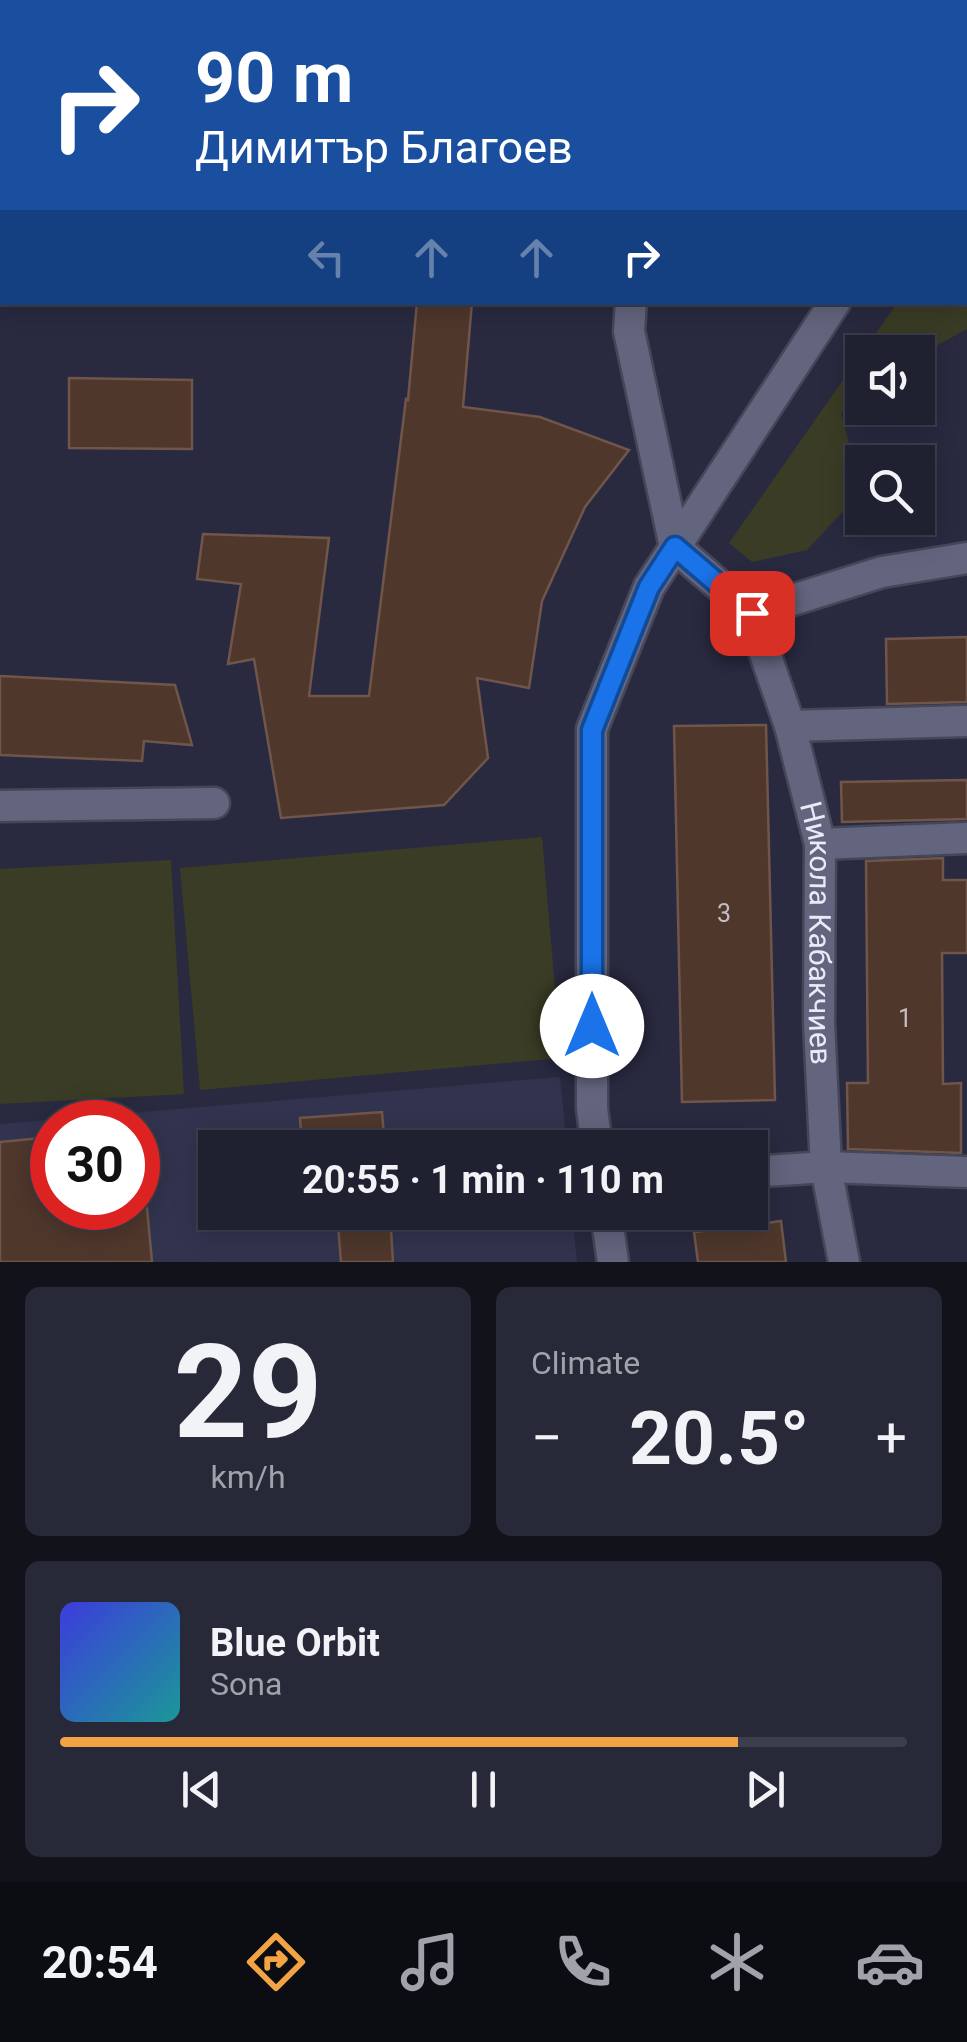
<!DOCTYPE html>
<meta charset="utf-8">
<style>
:root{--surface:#1f2030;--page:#272838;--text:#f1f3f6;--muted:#a1a3ab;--line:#3c3e4c;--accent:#f4a344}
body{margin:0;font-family:Roboto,sans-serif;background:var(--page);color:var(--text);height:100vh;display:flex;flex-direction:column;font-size:38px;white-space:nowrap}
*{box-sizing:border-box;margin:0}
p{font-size:32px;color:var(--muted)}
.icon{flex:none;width:55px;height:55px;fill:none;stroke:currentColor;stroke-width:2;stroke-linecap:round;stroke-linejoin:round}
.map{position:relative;height:1262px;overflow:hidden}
.sheet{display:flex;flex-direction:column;gap:25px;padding:25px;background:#11121a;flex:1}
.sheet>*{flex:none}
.hud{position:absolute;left:0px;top:0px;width:968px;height:305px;box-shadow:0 5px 25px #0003,0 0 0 2px var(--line);background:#1a4fa0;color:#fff;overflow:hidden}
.fabs{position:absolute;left:845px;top:335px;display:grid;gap:20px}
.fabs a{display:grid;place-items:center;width:90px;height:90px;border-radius:0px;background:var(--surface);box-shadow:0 5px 25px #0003,0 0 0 2px var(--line);font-size:50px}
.speed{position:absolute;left:30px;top:1100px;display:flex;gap:20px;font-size:50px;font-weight:700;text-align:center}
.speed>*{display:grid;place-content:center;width:130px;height:130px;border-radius:50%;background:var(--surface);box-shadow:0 5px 25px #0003,0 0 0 2px var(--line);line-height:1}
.speed .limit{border:15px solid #d22;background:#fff;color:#111}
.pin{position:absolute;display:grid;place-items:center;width:85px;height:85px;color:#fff;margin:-42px;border-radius:20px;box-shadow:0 5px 15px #0006}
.me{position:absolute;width:110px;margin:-55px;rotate:0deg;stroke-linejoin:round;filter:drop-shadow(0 0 8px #0008)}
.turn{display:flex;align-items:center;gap:35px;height:210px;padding:0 30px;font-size:45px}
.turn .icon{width:130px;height:130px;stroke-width:2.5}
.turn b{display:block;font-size:70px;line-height:85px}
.lanes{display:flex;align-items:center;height:95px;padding:0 30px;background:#0003;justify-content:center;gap:50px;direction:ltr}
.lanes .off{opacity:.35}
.big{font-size:75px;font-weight:700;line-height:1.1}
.sheet .card{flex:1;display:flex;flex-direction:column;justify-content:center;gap:15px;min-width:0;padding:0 35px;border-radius:15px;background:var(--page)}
.sheet .dial{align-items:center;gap:0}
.dial b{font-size:130px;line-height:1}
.song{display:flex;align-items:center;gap:30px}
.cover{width:120px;height:120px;border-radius:15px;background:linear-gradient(135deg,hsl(240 70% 55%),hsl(180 70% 35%))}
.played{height:10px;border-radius:5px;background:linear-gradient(90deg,var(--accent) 80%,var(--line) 80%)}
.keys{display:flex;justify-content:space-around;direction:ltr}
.heat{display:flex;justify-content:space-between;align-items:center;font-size:55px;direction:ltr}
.sheet .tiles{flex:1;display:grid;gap:25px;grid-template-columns:1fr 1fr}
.card:last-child{grid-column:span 2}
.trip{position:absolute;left:198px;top:1130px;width:570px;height:100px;border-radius:0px;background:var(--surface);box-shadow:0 5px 25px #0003,0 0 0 2px var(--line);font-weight:700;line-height:100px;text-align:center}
.menu{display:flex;height:160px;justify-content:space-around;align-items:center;background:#0c0d13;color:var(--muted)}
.menu .icon{width:70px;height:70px}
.menu .on{color:var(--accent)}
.menu b{font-size:45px;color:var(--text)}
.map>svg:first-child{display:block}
.built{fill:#32344f;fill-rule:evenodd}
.green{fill:#3b3c25}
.building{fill:#4f372c;stroke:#70564a;stroke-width:2.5}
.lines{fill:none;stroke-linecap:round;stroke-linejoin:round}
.minor-casing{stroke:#454758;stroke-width:35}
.minor{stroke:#63657e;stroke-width:30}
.route-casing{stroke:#114b97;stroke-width:25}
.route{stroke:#1a73e8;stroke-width:18}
.labels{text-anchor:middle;stroke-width:10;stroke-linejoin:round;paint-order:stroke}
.number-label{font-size:25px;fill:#c2bdc5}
.street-label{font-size:30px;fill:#e8eaf8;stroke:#13141e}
</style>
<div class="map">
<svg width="967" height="1262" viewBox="0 0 967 1262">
<rect width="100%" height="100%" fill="#292a40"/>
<path class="built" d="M560,1077L567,1147L215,1148V1212L572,1213L577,1262H0V1124ZM52,1122H138V1208H52Z"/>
<path class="green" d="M967,203V329L918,356V352H862V405L841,412L861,492L807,550L752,562L729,543L897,303L965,302V206Z
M542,837L561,1058L200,1090L180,868Z
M171,860L184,1094L0,1104V869Z"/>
<path class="building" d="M417,302H472L463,407L540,417L629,450L585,507L542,601L529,688L477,678L488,758L444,805L281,818L254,659L228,664L241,584L197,579L203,534L329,538L309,696H369L406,399L408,400Z
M69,378L192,380V449L69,448Z
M967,637V702L887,704L886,639Z
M0,676L175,685L192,745L144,741L142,761L0,755Z
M766,725L775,1100L682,1102L674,726Z
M967,780V819L842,822L841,782Z
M943,858V880H967V953H942L943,1084L961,1083V1153L848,1149L847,1083H868L866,861Z
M382,1112L385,1148H302L300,1118Z
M52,1137V1208H147L152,1262H0V1142Z
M337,1212H390L393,1262H341Z
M745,1215L747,1226L781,1221L786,1262H698L694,1232L704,1231L703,1221Z"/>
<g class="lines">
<defs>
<g id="minor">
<path d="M722,0L746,2"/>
<path d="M965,25H967"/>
<path d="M965,103L967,100"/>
<path d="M631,302L629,331L675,547L751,613L882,572L967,558"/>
<path id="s1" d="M751,613L790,726L820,844L819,1023L826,1167L844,1262"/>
<path d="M790,726L967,721"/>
<path d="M0,806L214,803"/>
<path d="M820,844L967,838"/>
<path d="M597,1148L592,1108V729L649,587L835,302"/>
<path d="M750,1172L826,1167L967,1172"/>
<path d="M606,1212L613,1262"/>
</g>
</defs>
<use href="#minor" class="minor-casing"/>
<use href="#minor" class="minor"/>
</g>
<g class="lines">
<defs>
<path id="route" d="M592,1026V730L649,587L675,547L752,613"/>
</defs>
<use href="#route" class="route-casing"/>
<use href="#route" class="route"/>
</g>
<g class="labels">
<g class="number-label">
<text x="724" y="922">3</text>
<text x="905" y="1027">1</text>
</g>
<g class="street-label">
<text dy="10" stroke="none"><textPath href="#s1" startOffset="330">Никола Кабакчиев</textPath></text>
</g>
</g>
</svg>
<div class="fabs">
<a><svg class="icon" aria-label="sound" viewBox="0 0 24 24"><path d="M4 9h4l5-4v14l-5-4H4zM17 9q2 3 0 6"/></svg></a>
<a><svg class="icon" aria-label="search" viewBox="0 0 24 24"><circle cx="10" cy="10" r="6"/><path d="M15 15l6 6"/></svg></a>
</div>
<div class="speed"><div class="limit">30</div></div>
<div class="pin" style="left:752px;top:613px;background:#d93025"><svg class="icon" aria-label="arrive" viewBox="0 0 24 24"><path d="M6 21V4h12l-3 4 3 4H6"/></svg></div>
<svg class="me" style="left:592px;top:1026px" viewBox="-20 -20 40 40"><circle r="19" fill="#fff"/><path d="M0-13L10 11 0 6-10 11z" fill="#1a73e8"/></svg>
<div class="trip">20:55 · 1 min · 110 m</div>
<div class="hud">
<div class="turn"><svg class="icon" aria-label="right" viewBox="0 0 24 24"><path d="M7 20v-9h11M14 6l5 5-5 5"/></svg><div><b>90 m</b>Димитър Благоев</div></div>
<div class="lanes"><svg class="icon off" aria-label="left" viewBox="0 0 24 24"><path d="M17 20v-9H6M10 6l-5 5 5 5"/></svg><svg class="icon off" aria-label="ahead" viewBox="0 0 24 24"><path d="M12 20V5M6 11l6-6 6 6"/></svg><svg class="icon off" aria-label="ahead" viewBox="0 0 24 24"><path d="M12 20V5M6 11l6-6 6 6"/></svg><svg class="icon" aria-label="right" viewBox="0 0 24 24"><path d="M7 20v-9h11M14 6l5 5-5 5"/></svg></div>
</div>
</div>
<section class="sheet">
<div class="tiles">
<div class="card dial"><b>29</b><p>km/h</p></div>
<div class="card"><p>Climate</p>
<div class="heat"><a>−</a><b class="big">20.5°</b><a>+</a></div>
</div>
<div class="card">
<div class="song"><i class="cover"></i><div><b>Blue Orbit</b><p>Sona</p></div></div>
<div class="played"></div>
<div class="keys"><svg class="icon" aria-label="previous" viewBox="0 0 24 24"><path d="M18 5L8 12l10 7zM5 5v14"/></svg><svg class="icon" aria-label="pause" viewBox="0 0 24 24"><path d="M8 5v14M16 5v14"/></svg><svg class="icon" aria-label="next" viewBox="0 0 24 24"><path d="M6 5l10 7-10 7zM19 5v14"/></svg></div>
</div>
</div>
</section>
<nav class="menu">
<b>20:54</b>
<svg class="icon on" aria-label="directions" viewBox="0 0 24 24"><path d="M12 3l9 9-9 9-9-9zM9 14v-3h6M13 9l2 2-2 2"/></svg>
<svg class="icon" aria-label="music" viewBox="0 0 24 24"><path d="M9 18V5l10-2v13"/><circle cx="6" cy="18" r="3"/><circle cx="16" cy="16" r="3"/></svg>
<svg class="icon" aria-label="phone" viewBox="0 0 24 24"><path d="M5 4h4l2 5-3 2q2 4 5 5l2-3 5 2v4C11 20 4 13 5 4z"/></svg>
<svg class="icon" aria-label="climate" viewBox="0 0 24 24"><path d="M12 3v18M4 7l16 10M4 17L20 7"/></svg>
<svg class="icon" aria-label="car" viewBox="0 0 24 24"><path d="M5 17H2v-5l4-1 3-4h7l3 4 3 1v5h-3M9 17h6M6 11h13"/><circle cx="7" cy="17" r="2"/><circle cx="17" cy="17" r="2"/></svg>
</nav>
